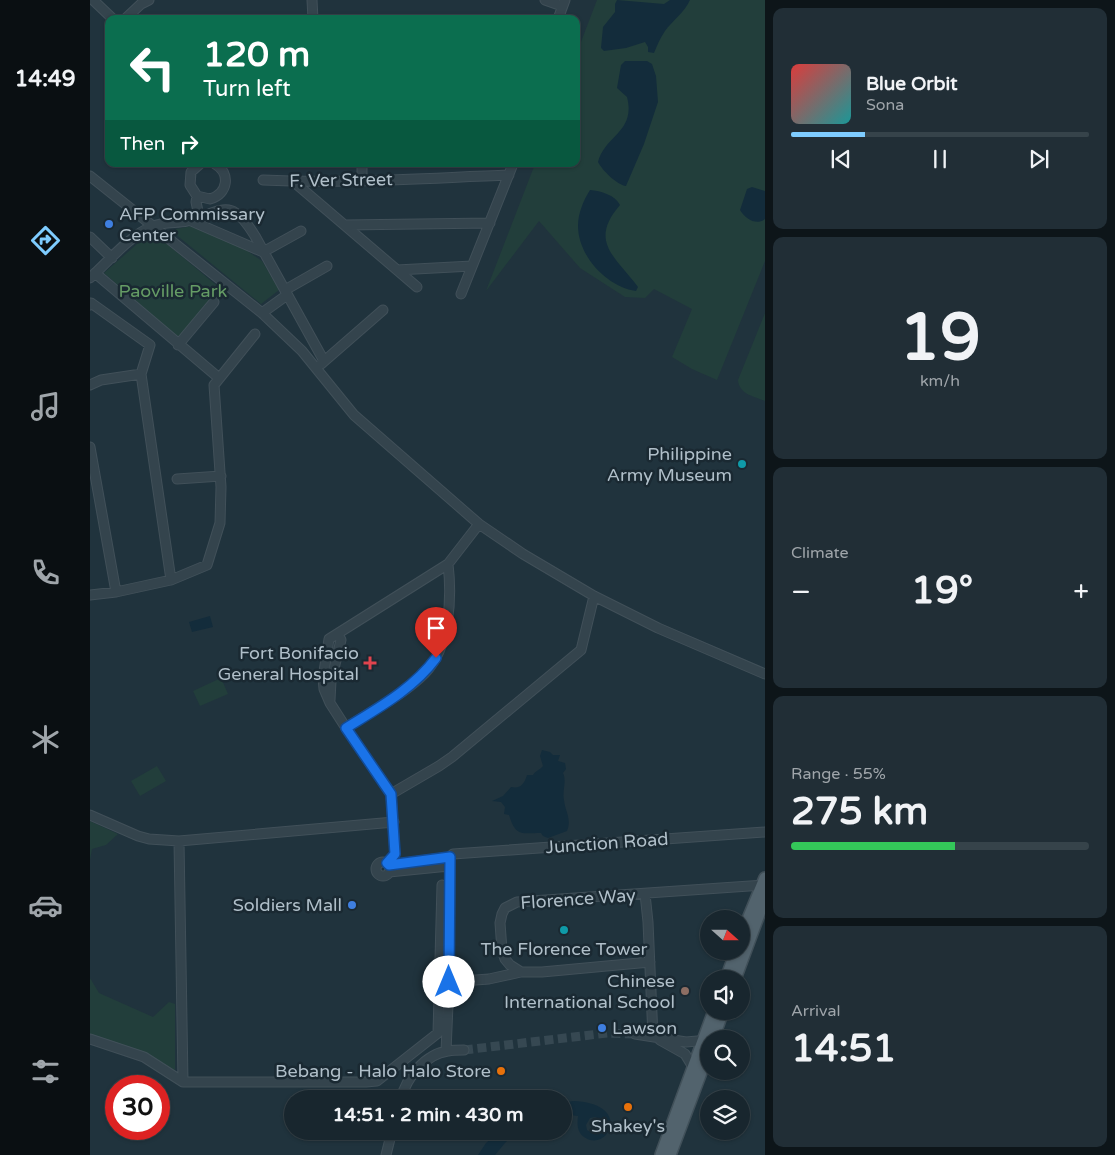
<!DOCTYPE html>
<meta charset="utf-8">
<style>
:root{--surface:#18262e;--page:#212e36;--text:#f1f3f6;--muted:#9fa5aa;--line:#36434a;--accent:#7eccff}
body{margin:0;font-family:"Varela Round",sans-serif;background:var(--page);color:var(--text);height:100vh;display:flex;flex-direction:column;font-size:19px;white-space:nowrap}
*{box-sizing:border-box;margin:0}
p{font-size:16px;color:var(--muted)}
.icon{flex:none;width:28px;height:28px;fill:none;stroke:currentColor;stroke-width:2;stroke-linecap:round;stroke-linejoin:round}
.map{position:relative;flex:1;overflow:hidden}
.drawer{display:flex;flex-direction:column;gap:8px;padding:8px;background:#0d1519;width:350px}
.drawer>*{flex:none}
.banner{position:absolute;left:15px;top:15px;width:475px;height:152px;border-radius:10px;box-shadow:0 1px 4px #0004,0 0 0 1px var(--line);background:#0b6e4f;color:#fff;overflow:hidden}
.needle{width:32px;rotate:111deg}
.controls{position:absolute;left:610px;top:910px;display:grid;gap:10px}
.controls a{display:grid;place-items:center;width:50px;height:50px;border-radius:50%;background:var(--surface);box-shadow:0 1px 4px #0004,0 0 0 1px var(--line);font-size:25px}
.speed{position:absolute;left:15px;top:1075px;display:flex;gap:10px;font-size:25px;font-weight:700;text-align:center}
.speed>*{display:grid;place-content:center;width:65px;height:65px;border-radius:50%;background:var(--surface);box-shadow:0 1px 4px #0004,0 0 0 1px var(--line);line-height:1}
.speed .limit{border:8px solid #d22;background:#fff;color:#111}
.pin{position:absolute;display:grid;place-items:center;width:42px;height:42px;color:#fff;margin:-51px -21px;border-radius:50% 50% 50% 0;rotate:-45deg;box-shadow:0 0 5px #0007}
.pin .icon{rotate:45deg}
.me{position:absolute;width:55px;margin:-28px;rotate:0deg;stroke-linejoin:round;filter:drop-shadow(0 0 4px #0008)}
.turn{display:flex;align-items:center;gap:18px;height:105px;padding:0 15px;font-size:22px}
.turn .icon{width:65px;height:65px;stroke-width:2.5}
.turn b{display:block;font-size:35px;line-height:42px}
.then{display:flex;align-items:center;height:48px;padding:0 15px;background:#0003;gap:10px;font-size:19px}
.big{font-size:38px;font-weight:700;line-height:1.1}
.drawer .card{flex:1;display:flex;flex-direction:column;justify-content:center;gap:8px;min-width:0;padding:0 18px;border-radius:10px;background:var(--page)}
.drawer .dial{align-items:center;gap:0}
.dial b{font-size:65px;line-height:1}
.song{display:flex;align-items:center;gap:15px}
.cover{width:60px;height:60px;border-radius:8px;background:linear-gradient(135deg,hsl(0 70% 55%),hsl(180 70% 35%))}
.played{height:5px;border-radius:2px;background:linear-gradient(90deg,var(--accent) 25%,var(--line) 25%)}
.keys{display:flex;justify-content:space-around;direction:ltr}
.heat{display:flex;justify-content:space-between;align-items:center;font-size:28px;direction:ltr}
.charge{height:8px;border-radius:4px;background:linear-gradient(90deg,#34c759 55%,var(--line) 0)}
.trip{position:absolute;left:194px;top:1090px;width:288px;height:50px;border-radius:25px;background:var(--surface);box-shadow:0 1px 4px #0004,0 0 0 1px var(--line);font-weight:700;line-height:50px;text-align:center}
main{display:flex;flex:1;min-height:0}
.tab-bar{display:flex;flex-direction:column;width:90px;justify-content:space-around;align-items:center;background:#0a0f12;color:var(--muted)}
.tab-bar .icon{width:35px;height:35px}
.tab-bar .current{color:var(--accent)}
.tab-bar b{font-size:22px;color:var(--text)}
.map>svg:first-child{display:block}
.green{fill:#223e3b}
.water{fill:#132c3b;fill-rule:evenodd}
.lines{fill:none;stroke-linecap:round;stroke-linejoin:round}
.minor-tunnel{stroke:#364852;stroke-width:9;stroke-dasharray:9 4.5;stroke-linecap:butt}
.minor-casing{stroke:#415059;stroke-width:11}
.major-casing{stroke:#415059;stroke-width:14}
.minor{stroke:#34444d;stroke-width:9}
.major{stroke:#52636d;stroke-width:11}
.route-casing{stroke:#114b97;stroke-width:12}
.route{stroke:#1a73e8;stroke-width:9}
.shop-dot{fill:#3f7fe0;stroke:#1a2932;stroke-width:2}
.culture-dot{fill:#0f9aa8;stroke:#1a2932;stroke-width:2}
.health-dot{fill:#e0444e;stroke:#1a2932;stroke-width:2}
.education-dot{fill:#8d6e63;stroke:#1a2932;stroke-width:2}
.food-dot{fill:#e8710a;stroke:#1a2932;stroke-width:2}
.labels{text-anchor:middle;stroke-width:5;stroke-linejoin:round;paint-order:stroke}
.street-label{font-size:18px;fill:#b0bfc9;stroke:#1a2932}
.poi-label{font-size:18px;fill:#b0bfc9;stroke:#1a2932;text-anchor:end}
.park-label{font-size:18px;fill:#659c65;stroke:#1a2932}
</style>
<main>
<nav class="tab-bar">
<b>14:49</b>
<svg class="icon current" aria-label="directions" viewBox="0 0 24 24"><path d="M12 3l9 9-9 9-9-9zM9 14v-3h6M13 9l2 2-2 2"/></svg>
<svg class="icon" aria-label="music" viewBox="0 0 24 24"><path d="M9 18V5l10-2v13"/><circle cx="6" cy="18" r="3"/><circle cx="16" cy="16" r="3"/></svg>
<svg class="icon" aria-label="phone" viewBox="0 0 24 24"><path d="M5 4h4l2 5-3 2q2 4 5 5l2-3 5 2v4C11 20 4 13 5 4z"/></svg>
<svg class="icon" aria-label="climate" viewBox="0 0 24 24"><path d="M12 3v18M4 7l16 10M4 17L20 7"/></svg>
<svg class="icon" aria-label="car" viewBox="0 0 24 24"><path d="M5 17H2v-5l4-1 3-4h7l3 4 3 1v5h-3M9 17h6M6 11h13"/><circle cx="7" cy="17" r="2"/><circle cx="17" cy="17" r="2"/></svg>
<svg class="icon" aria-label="filters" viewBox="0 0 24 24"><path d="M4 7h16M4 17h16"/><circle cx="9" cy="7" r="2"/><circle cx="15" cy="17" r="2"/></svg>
</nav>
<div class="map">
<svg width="675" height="1155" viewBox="0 0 675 1155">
<rect width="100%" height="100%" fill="#20333d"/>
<path class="green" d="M507,0H675V261L627,380L602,369L582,357L602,309L564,289L555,298L535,297L490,268L449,221L396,291L445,164H486V55Z
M102,226L150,246L172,261L189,290L171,304L84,233L86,229Z
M55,237L70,238L126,285L129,294L90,339L14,273Z
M675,313V401C663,396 649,394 648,380Z
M131,678L138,694L110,706L103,691Z
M67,766L76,781L50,796L41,781Z
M0,821L28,834L16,845L2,849L0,860Z
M0,978L9,993L63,1017L79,1002L85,1004V1070L0,1035Z"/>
<path class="water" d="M527,0L574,4L580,0H600C595,12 582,21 575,31C570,38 567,46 564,53L558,52V47L555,42L536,48L514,51L511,48L513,27L525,12V4Z
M535,61H557L562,64L566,76L568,102L554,144L536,186C527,185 512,170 508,162C515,135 546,132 537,97L527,88L531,65Z
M662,187L675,191V219C667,226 655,219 650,210L657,189Z
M500,190C511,191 525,195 530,205C498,242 526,257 548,287L546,291C517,287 488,256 488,226C488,214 493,201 500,190Z
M120,616L123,627L102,632L99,622Z
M452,750L460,752L463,755H470L468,761L475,763L476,769L473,773C477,781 472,791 474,800C475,811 482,819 477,831L458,838L453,836L451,833C431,833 426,837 419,815L414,814L415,807L411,802L402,801L413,796L421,787C431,789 434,784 437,775H443C445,771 450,770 453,766L450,756Z
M483,1101C544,1103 518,1154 494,1137C487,1132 487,1124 488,1116L473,1114V1103ZM505,1117L510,1119L512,1126L510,1131L502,1133L497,1130L496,1125L500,1118Z
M409,1131H427L415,1143L405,1155H388L396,1143Z"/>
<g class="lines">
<path class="minor-tunnel" d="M374,1050L517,1033L545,1034"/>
<defs>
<path id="minor" d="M3,0L23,19
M222,0L223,19
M455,0L472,6
M35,19L51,4L59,0
M468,19L475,0
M110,164L101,172L100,185L107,196L120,199C138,194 141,173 125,164
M272,164V180
M0,176L172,313L212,351L264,415L389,524L433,554L504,596L568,628L675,674
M173,180C255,184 337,178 419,175
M204,182L327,287
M107,196L106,202L109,216
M99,220L173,252L211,231
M255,225L400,223
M0,237L22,258
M307,270L382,266
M5,273L129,378
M0,278C19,261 39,236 63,226C73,222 86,223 97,221C133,212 140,195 165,236L234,361
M195,290L237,266
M371,294L423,164
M0,305L1,303L60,345L51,374L81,580
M172,313L197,295
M88,345L124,302
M231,364L293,310
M0,385L11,380L51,374
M0,447L26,592
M87,479L131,476
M0,595L26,592L81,580L117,565L130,523L131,487L124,385L165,334
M240,700L241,681L251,640L248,634
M256,728C282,711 313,695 335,673C360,647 362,597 358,564L389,524
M301,794L349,766L362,757L491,650L504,596
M0,815L48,836L59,839L89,841L304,822
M89,841L93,1082
M286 869a7 7 0 1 1 14 0a7 7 0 1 1-14 0Z
M297,863L305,854L301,794L256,728L240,703L234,689L233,678L239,639L358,564
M299,865L360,857L363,854L675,832
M299,872L359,866
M555,894L558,922L563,1037
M560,962L452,972H431L420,965L415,959L412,950L410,923L412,914L415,908L427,902L675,885
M359,982L399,979L431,972
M545,1034L596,1042L619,1040
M0,1039L54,1057L93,1082H276L287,1081L348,1033L352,885
M570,1040L595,1054L603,1067
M356,1051L359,982L360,857
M311,1099C316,1078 335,1054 358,1051C363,1050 368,1050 374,1050
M296,1155L302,1131"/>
<path id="major" d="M651,936L675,878
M636,979L646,951
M645,979L675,898
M623,1039L633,1011
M571,1155L624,1011
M580,1155L619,1051"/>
</defs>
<use href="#minor" class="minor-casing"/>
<use href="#major" class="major-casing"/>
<use href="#minor" class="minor"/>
<use href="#major" class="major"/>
</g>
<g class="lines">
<defs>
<path id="route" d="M346,658C323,689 288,708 256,728L301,794L305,854L297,863L299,865L360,857L359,982"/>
</defs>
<use href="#route" class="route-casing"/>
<use href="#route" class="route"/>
</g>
<g class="shop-dot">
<circle cx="19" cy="224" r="5"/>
<circle cx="262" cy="905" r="5"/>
<circle cx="512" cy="1028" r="5"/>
</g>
<g class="culture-dot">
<circle cx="652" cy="464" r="5"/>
<circle cx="474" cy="930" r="5"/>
</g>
<path class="health-dot" d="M277.5 655.5h5v5h5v5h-5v5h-5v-5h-5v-5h5z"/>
<circle class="education-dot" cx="595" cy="991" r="5"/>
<g class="food-dot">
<circle cx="411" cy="1071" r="5"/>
<circle cx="538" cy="1107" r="5"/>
</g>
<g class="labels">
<g class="street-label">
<text transform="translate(251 180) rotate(-1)" y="6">F. Ver Street</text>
<text transform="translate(517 843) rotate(-4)" y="6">Junction Road</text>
<text transform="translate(488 899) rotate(-4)" y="6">Florence Way</text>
</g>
<g class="poi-label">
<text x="29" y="220" text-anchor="start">AFP Commissary<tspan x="29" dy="21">Center</tspan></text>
<text x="642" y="460">Philippine<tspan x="642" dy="21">Army Museum</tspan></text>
<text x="269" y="659">Fort Bonifacio<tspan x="269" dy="21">General Hospital</tspan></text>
<text x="252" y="911">Soldiers Mall</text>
<text x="474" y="955" text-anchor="middle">The Florence Tower</text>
<text x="585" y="987">Chinese<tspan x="585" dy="21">International School</tspan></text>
<text x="522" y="1034" text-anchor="start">Lawson</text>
<text x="401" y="1077">Bebang - Halo Halo Store</text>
<text x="538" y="1132" text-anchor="middle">Shakey's</text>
</g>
<g class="park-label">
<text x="83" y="297">Paoville Park</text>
</g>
</g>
</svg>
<div class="controls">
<a><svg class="needle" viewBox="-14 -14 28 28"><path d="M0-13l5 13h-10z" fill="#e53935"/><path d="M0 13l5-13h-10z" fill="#9fa5aa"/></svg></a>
<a><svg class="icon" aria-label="sound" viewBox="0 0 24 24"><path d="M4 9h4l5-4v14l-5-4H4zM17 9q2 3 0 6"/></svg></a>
<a><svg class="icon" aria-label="search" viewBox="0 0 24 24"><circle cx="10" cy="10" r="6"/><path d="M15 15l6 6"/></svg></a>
<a><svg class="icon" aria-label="layers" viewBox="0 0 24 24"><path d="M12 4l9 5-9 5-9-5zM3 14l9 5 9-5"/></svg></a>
</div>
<div class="speed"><div class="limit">30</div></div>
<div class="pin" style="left:346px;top:658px;background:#d93025"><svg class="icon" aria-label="arrive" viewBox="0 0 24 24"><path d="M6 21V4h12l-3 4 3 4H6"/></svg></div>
<svg class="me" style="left:359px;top:982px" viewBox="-20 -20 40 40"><circle r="19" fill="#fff"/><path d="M0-13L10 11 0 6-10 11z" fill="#1a73e8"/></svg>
<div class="trip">14:51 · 2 min · 430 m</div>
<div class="banner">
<div class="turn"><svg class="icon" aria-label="left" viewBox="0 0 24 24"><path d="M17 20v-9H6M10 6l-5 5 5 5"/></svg><div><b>120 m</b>Turn left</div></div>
<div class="then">Then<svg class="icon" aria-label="right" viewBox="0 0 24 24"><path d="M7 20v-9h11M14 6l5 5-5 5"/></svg></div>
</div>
</div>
<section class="drawer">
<div class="card">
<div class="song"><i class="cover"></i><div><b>Blue Orbit</b><p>Sona</p></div></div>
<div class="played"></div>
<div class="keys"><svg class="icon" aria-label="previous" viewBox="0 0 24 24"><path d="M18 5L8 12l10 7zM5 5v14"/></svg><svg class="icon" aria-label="pause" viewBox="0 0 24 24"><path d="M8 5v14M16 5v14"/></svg><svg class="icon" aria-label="next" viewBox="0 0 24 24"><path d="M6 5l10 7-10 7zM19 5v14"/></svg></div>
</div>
<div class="card dial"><b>19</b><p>km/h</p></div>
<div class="card"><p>Climate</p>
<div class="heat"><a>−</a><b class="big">19°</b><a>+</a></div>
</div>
<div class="card"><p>Range · 55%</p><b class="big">275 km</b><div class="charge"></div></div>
<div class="card"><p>Arrival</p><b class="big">14:51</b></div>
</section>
</main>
